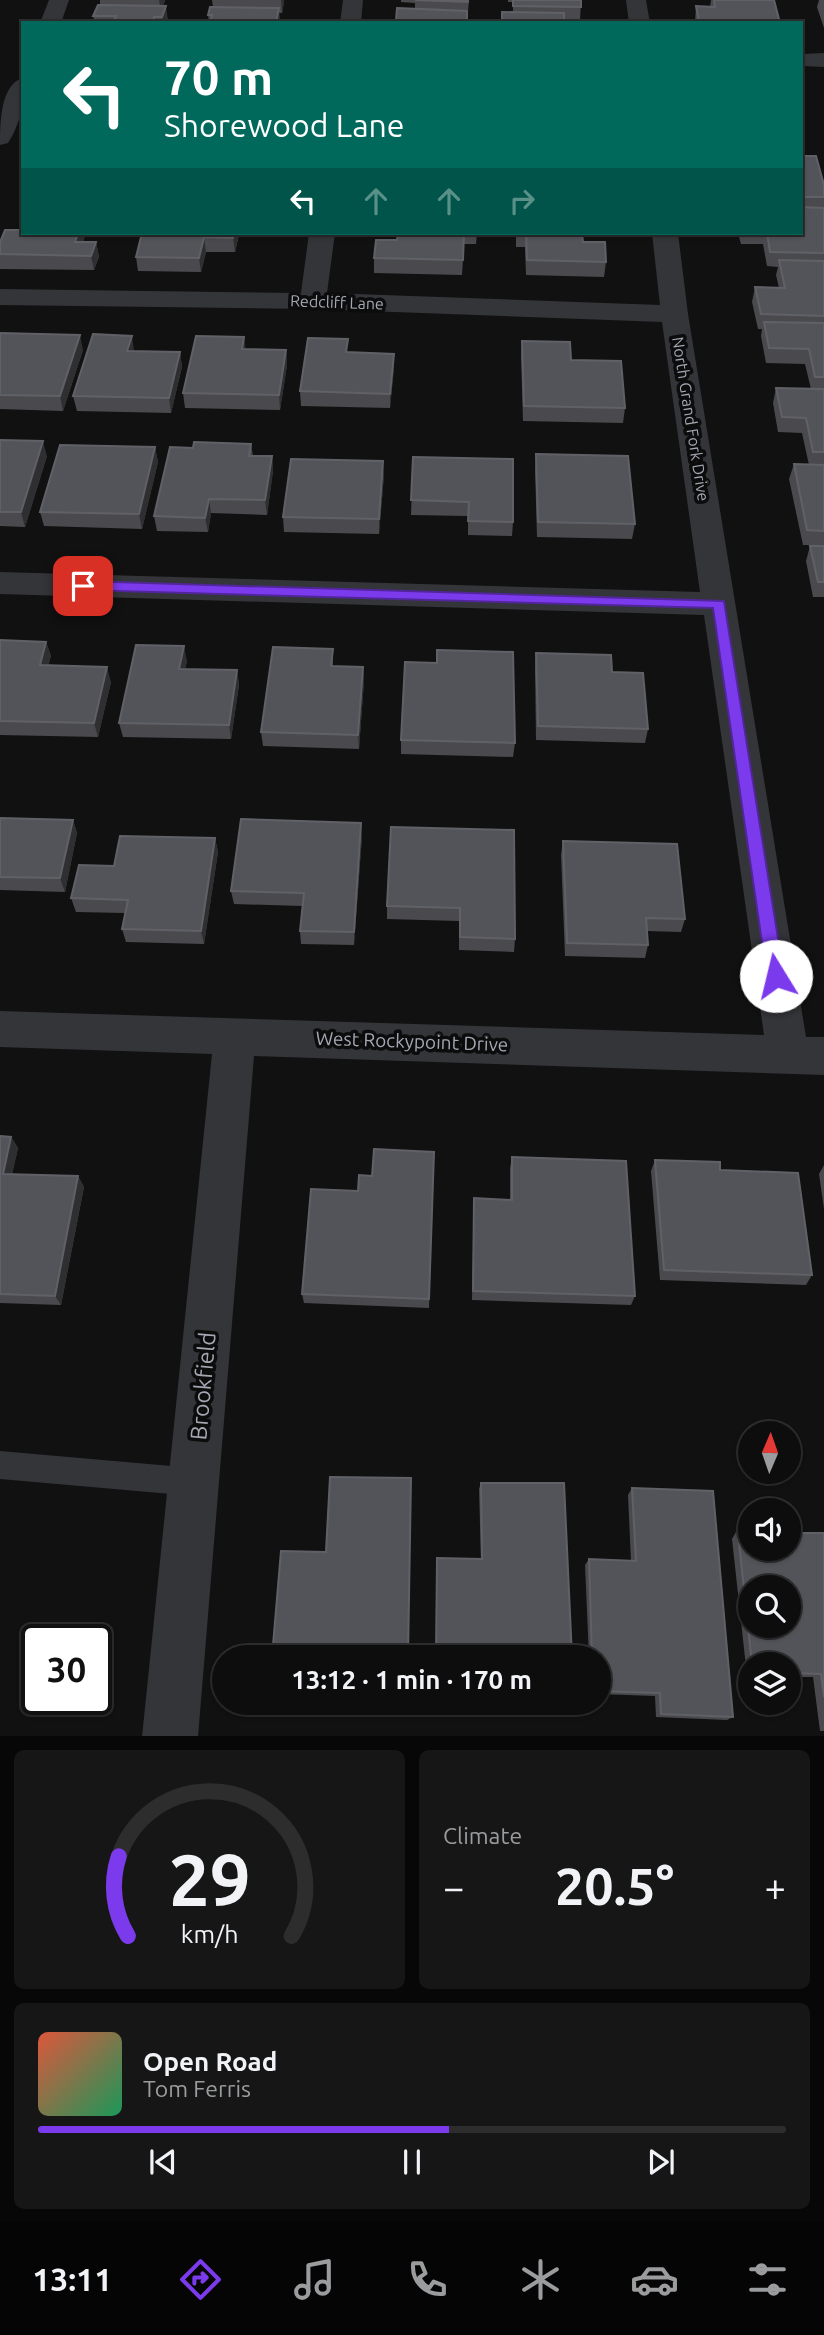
<!DOCTYPE html>
<meta charset="utf-8">
<style>
:root{--surface:#0d0d0e;--page:#161617;--text:#f1f3f6;--muted:#9a9c9e;--line:#2d2d2e;--accent:#7c3aed}
body{margin:0;font-family:Ubuntu,sans-serif;background:var(--page);color:var(--text);height:100vh;display:flex;flex-direction:column;font-size:26px;white-space:nowrap}
*{box-sizing:border-box;margin:0}
p{font-size:23px;color:var(--muted)}
.icon{flex:none;width:38px;height:38px;fill:none;stroke:currentColor;stroke-width:2;stroke-linecap:round;stroke-linejoin:round}
.map{position:relative;height:1736px;overflow:hidden}
.side{display:flex;flex-direction:column;gap:14px;padding:14px;background:#070708;flex:1}
.side>*{flex:none}
.banner{position:absolute;left:21px;top:21px;width:782px;height:214px;border-radius:0px;box-shadow:0 2px 5px #0004,0 0 0 2px var(--line);background:#00695c;color:#fff;overflow:hidden}
.needle{width:46px;rotate:2deg}
.controls{position:absolute;left:738px;top:1421px;display:grid;gap:14px}
.controls a{display:grid;place-items:center;width:63px;height:63px;border-radius:50%;background:var(--surface);box-shadow:0 2px 5px #0004,0 0 0 2px var(--line);font-size:35px}
.speed{position:absolute;left:21px;top:1624px;display:flex;gap:14px;font-size:35px;font-weight:700;text-align:center}
.speed>*{display:grid;place-content:center;width:91px;height:91px;border-radius:50%;background:var(--surface);box-shadow:0 2px 5px #0004,0 0 0 2px var(--line);line-height:1}
.speed .limit{border:4px solid #111;border-radius:10px;background:#fff;color:#111}
.pin{position:absolute;display:grid;place-items:center;width:60px;height:60px;color:#fff;margin:-30px;border-radius:14px;box-shadow:0 4px 10px #0006}
.me{position:absolute;width:77px;margin:-38px;rotate:351deg;stroke-linejoin:round;filter:drop-shadow(0 0 5px #0008)}
.turn{display:flex;align-items:center;gap:24px;height:147px;padding:0 28px;font-size:32px}
.turn .icon{width:91px;height:91px;stroke-width:2.5}
.turn b{display:block;font-size:49px;line-height:60px}
.lanes{display:flex;align-items:center;height:66px;padding:0 28px;background:#0003;justify-content:center;gap:35px;direction:ltr}
.lanes .off{opacity:.35}
.big{font-size:52px;font-weight:700;line-height:1.1}
.side .widget{flex:1;display:flex;flex-direction:column;justify-content:center;gap:10px;min-width:0;padding:0 24px;border-radius:10px;background:var(--page)}
.side .dial{align-items:center;gap:0}
.dial svg{height:182px;overflow:visible;fill:none;stroke:var(--line);stroke-width:7;stroke-linecap:round;text-anchor:middle}
.dial text{fill:var(--text);stroke:none}
.song{display:flex;align-items:center;gap:21px}
.cover{width:84px;height:84px;border-radius:10px;background:linear-gradient(135deg,hsl(10 70% 55%),hsl(150 70% 35%))}
.played{height:7px;border-radius:4px;background:linear-gradient(90deg,var(--accent) 55%,var(--line) 55%)}
.keys{display:flex;justify-content:space-around;direction:ltr}
.heat{display:flex;justify-content:space-between;align-items:center;font-size:38px;direction:ltr}
.side .tiles{flex:1;display:grid;gap:14px;grid-template-columns:1fr 1fr}
.widget:last-child{grid-column:span 2}
.trip{position:absolute;left:212px;top:1645px;width:399px;height:70px;border-radius:35px;background:var(--surface);box-shadow:0 2px 5px #0004,0 0 0 2px var(--line);font-weight:700;line-height:70px;text-align:center}
.tabs{display:flex;height:112px;justify-content:space-around;align-items:center;background:#050506;color:var(--muted)}
.tabs .icon{width:49px;height:49px}
.tabs .active{color:var(--accent)}
.tabs b{font-size:32px;color:var(--text)}
.map>svg:first-child{display:block}
.lines{fill:none;stroke-linecap:round;stroke-linejoin:round}
.service{fill:#343539;fill-rule:evenodd}
.minor{fill:#343539;fill-rule:evenodd}
.wall{fill:#4a4a4e}
.shaded-wall{fill:#2f2f32}
.building{fill:#535459;stroke:#606167;stroke-width:2;fill-rule:evenodd}
.route{fill:#7c3aed;stroke:#51269a;stroke-width:2}
.labels{text-anchor:middle;stroke-width:7;stroke-linejoin:round;paint-order:stroke}
.far-street-label{font-size:16px;fill:#a4a6b1;stroke:#0c0c0d}
.street-label{font-size:19px;fill:#a4a6b1;stroke:#0c0c0d}
.near-street-label{font-size:23px;fill:#a4a6b1;stroke:#0c0c0d}
</style>
<div class="map">
<svg width="824" height="1737" viewBox="0 0 824 1737">
<rect width="100%" height="100%" fill="#111112"/>
<g class="lines">
<path class="service" d="M0,1451L194,1468L204,1472L208,1482L204,1492L194,1496L0,1479Z"/>
<path class="minor" d="M49,0H69L61,23H40Z
M343,0H363L361,23H340Z
M626,0H646L650,23H629Z
M824,53V67L802,66V54Z
M23,78C23,102 22,122 8,143L0,145C0,125 0,84 23,78Z
M309,233H335L327,293L660,305L652,233H678L688,314L806,1037H824V1075L254,1056L198,1737H142L212,1054L0,1047V1011L764,1035L704,615L0,594V572L700,592L662,322L313,309L0,305V289L301,293Z"/>
</g>
<path class="wall" d="M100,0H165L163,6L168,20L167,23H95L93,16L100,5Z
M212,0H284V2L282,13H279L280,23H209L208,15L213,7Z
M401,0H469L467,23H396L397,8L415,9V3L401,2Z
M508,0H581L580,21L564,20V23H501L502,12H513V2H508Z
M711,0H714L780,23H695L696,6L710,7Z
M819,0H824V28L817,7Z
M802,156L824,185V545H803L789,479L794,464L809,465L802,433L778,432L773,403L776,388L811,389L805,364L766,363L761,336L762,329H758L752,302L755,287L779,288L776,275L778,267L767,266L763,244H741L738,233H802Z
M22,230L23,233H86L83,242H96L99,257L94,270L0,269V242Z
M142,233L239,235L235,252H206L201,272L138,271L136,257Z
M398,233H477L476,244H464L462,275L374,273V258L397,240Z
M516,233H582L583,242L606,262L604,277L526,275L525,247H516Z
M0,333L83,350L63,411L0,409Z
M244,337L245,349L286,350L287,365L280,410L185,408L183,393Z
M522,341L571,360L625,408L623,423L523,421L521,356Z
M134,351L180,352L182,367L171,413L77,411L73,396Z
M394,354V368L390,408L301,406L300,391Z
M0,440L47,456L25,527L0,526Z
M251,444L253,456H272L273,471L267,515L211,513L208,532L157,531L154,516L193,448Z
M155,447L158,462L142,529L44,526L40,512Z
M536,454L635,524L632,539L537,537L535,469Z
M413,457L513,522L512,536L468,535V516L411,515Z
M384,475L379,534L284,532L283,517Z
M810,546H824V597H813L806,561Z
M0,640L46,642L51,656L48,666L111,682L98,737L0,735Z
M333,649V666L363,667L364,681L359,749L263,746L261,732Z
M536,653L612,672L648,729L645,743L536,740L535,667Z
M187,661L185,669L237,670L239,685L231,739L123,737L119,723Z
M401,740L515,743L513,757L401,754Z
M0,818L73,820L77,833L65,892L0,890Z
M391,827L515,939L514,952L459,950V921L387,919V906Z
M362,836L354,945L301,944L300,931L302,906L234,904L231,891Z
M215,838L218,852L204,944L126,942L122,929L125,913L76,912L71,898L114,866Z
M563,841L685,919L681,932L647,931L648,945L645,958L565,956L561,855Z
M0,1136L11,1137L18,1148L12,1174L78,1176L84,1187L61,1305L0,1303Z
M434,1152L429,1308L304,1303L302,1294L358,1191L372,1176Z
M512,1157L635,1296L631,1305L472,1300L474,1198L510,1200V1168Z
M655,1160L720,1170L812,1275L806,1285L660,1280L651,1171Z
M824,1165V1209L819,1174Z
M481,1483L572,1657L481,1559L479,1489Z
M632,1488L733,1717L727,1720L656,1717L655,1696L598,1694V1657H589L585,1565L589,1559L631,1561L628,1495Z
M751,1509L792,1533H824V1731H820L813,1677H789V1664H751V1676H747L732,1539L745,1516Z
M335,1703H407V1707L336,1705Z
M495,1703H575V1714L572,1716L495,1714Z"/>
<path class="shaded-wall" d="M159,0H165L161,13Z
M281,0H284V2L282,13Z
M166,6L168,20L167,23H163L162,17Z
M279,8L280,23H276Z
M78,233H86L78,256L75,242Z
M234,233H238L239,235L235,252L233,238Z
M204,237L206,252L201,272L199,258Z
M96,242L99,257L94,270L91,256Z
M80,335L83,350L63,411L60,396Z
M132,336L134,350L130,366L127,351Z
M244,337L246,351L242,349Z
M286,350L287,365L280,410L279,395Z
M180,352L182,367L171,413L169,398Z
M394,354V368L390,408V394Z
M43,441L47,456L25,527L21,512Z
M155,447L158,462L142,529L139,514Z
M272,456L273,471L267,515L265,500Z
M383,461L384,475L379,534V519Z
M209,499L211,513L208,532L205,518Z
M46,642L51,656L44,680L40,665Z
M184,646L187,661L182,683L179,669Z
M107,667L111,682L98,737L94,723Z
M363,667L364,681L359,749L358,735Z
M237,670L239,685L231,739L229,725Z
M73,820L77,833L65,892L60,878Z
M361,823L362,836L354,945V932Z
M215,838L218,852L204,944L201,931Z
M11,1137L18,1148L10,1184L3,1174Z
M78,1176L84,1187L61,1305L55,1296Z"/>
<path class="building" d="M415,0H468V2Z
M513,0H581V7L513,6Z
M714,0H774L780,23L699,22L696,6L715,7Z
M98,5L166,6L162,17H154L152,23H153H113L116,16H93Z
M210,7L279,8L276,23H210L212,15H208Z
M397,8L467,11V23L396,21Z
M502,12L564,13V23H502Z
M802,156H816L824,185V197H802Z
M802,207L824,208V253L770,252L767,233H802Z
M23,227V233H78L75,242H96L91,256L0,254V242L5,230H22Z
M142,233H234L233,238L204,237L199,258L136,257Z
M398,233H464L463,260L374,258L376,240H397Z
M519,233H582L583,242H605L606,262L527,260L526,233Z
M779,260L824,261V316L761,314L755,287L785,288Z
M764,322L824,323V377H815L809,349L769,348Z
M0,333L80,335L60,396L0,395Z
M93,334L132,336L127,351L180,352L169,398L73,396Z
M196,336L244,337L242,349L286,350L279,395L183,393Z
M308,338L348,339L346,352L394,354L390,394L300,391Z
M522,341L570,342L571,360L621,361L625,408L524,406Z
M776,388L824,389V452H813L806,418L782,417Z
M0,440L43,441L21,512H0Z
M194,442L251,444L249,456H272L265,500L209,499L205,518L154,516L170,447L193,448Z
M60,445L155,447L139,514L40,512Z
M536,454L628,456L635,524L538,522Z
M413,457L513,459V522L468,521L469,502L411,500Z
M291,459L383,461L379,519L283,517Z
M794,464L824,465V531L807,530Z
M810,546H824V582H818Z
M0,640L46,642L40,665L107,667L94,723L0,721Z
M136,645L184,646L179,669L237,670L229,725L119,723Z
M273,647L333,649L331,666L363,667L358,735L261,732Z
M437,650L513,652L515,743L401,740L405,662L437,663Z
M536,653L611,655L612,672L643,673L648,729L538,726Z
M0,818L73,820L60,878L0,877Z
M241,819L361,823L354,932L300,931L304,893L231,891Z
M391,827L514,830L515,939L460,937V908L387,906Z
M120,836L215,838L201,931L122,929L128,900L71,898L79,865L114,866Z
M563,841L677,844L685,919L646,918L648,945L567,943Z
M0,1136L11,1137L3,1174L78,1176L55,1296L0,1294Z
M374,1149L434,1152L429,1299L302,1294L311,1189L358,1191L359,1175L372,1176Z
M512,1157L626,1161L635,1296L473,1291L474,1198L512,1200Z
M655,1160L720,1162V1170L798,1173L812,1275L664,1270Z
M330,1477L411,1478L408,1657H272L281,1551L326,1552Z
M481,1483H564L572,1657H436L437,1558L482,1559Z
M632,1488L713,1491L733,1717L661,1714L660,1693L598,1691V1657H592L589,1559L636,1561Z
M774,1508L776,1510H751V1549H789V1528L792,1533H824V1697L821,1674L789,1673V1664H752L738,1533L751,1509ZM751,1587H789V1626H751Z
M354,1703H407V1704Z
M497,1703H575V1714L497,1712Z"/>
<path class="route" d="M83,581L724,601L784,976L782,981L776,983L767,976L713,608L83,590L76,586Z"/>
<g class="labels">
<g class="far-street-label">
<text transform="translate(337 302) rotate(2)" y="6">Redcliff Lane</text>
<text transform="translate(691 419) rotate(81)" y="6">North Grand Fork Drive</text>
</g>
<g class="street-label">
<text transform="translate(412 1041) rotate(2)" y="7">West Rockypoint Drive</text>
</g>
<g class="near-street-label">
<text transform="translate(203 1386) rotate(-85)" y="8">Brookfield</text>
</g>
</g>
</svg>
<div class="controls">
<a><svg class="needle" viewBox="-14 -14 28 28"><path d="M0-13l5 13h-10z" fill="#e53935"/><path d="M0 13l5-13h-10z" fill="#9a9c9e"/></svg></a>
<a><svg class="icon" aria-label="sound" viewBox="0 0 24 24"><path d="M4 9h4l5-4v14l-5-4H4zM17 9q2 3 0 6"/></svg></a>
<a><svg class="icon" aria-label="search" viewBox="0 0 24 24"><circle cx="10" cy="10" r="6"/><path d="M15 15l6 6"/></svg></a>
<a><svg class="icon" aria-label="layers" viewBox="0 0 24 24"><path d="M12 4l9 5-9 5-9-5zM3 14l9 5 9-5"/></svg></a>
</div>
<div class="speed"><div class="limit">30</div></div>
<div class="pin" style="left:83px;top:586px;background:#d93025"><svg class="icon" aria-label="arrive" viewBox="0 0 24 24"><path d="M6 21V4h12l-3 4 3 4H6"/></svg></div>
<svg class="me" style="left:776px;top:976px" viewBox="-20 -20 40 40"><circle r="19" fill="#fff"/><path d="M0-13L10 11 0 6-10 11z" fill="#7c3aed"/></svg>
<div class="trip">13:12 · 1 min · 170 m</div>
<div class="banner">
<div class="turn"><svg class="icon" aria-label="left" viewBox="0 0 24 24"><path d="M17 20v-9H6M10 6l-5 5 5 5"/></svg><div><b>70 m</b>Shorewood Lane</div></div>
<div class="lanes"><svg class="icon" aria-label="left" viewBox="0 0 24 24"><path d="M17 20v-9H6M10 6l-5 5 5 5"/></svg><svg class="icon off" aria-label="ahead" viewBox="0 0 24 24"><path d="M12 20V5M6 11l6-6 6 6"/></svg><svg class="icon off" aria-label="ahead" viewBox="0 0 24 24"><path d="M12 20V5M6 11l6-6 6 6"/></svg><svg class="icon off" aria-label="right" viewBox="0 0 24 24"><path d="M7 20v-9h11M14 6l5 5-5 5"/></svg></div>
</div>
</div>
<section class="side">
<div class="tiles">
<div class="widget dial"><svg viewBox="0 0 100 80">
<path d="M14 69A42 42 0 1 1 86 69"/>
<path d="M14 69A42 42 0 0 1 10 34" stroke="#7c3aed"/>
<text x="50" y="56" font-size="32" font-weight="700">29</text>
<text x="50" y="72" font-size="11">km/h</text>
</svg></div>
<div class="widget"><p>Climate</p>
<div class="heat"><a>−</a><b class="big">20.5°</b><a>+</a></div>
</div>
<div class="widget">
<div class="song"><i class="cover"></i><div><b>Open Road</b><p>Tom Ferris</p></div></div>
<div class="played"></div>
<div class="keys"><svg class="icon" aria-label="previous" viewBox="0 0 24 24"><path d="M18 5L8 12l10 7zM5 5v14"/></svg><svg class="icon" aria-label="pause" viewBox="0 0 24 24"><path d="M8 5v14M16 5v14"/></svg><svg class="icon" aria-label="next" viewBox="0 0 24 24"><path d="M6 5l10 7-10 7zM19 5v14"/></svg></div>
</div>
</div>
</section>
<nav class="tabs">
<b>13:11</b>
<svg class="icon active" aria-label="directions" viewBox="0 0 24 24"><path d="M12 3l9 9-9 9-9-9zM9 14v-3h6M13 9l2 2-2 2"/></svg>
<svg class="icon" aria-label="music" viewBox="0 0 24 24"><path d="M9 18V5l10-2v13"/><circle cx="6" cy="18" r="3"/><circle cx="16" cy="16" r="3"/></svg>
<svg class="icon" aria-label="phone" viewBox="0 0 24 24"><path d="M5 4h4l2 5-3 2q2 4 5 5l2-3 5 2v4C11 20 4 13 5 4z"/></svg>
<svg class="icon" aria-label="climate" viewBox="0 0 24 24"><path d="M12 3v18M4 7l16 10M4 17L20 7"/></svg>
<svg class="icon" aria-label="car" viewBox="0 0 24 24"><path d="M5 17H2v-5l4-1 3-4h7l3 4 3 1v5h-3M9 17h6M6 11h13"/><circle cx="7" cy="17" r="2"/><circle cx="17" cy="17" r="2"/></svg>
<svg class="icon" aria-label="filters" viewBox="0 0 24 24"><path d="M4 7h16M4 17h16"/><circle cx="9" cy="7" r="2"/><circle cx="15" cy="17" r="2"/></svg>
</nav>
